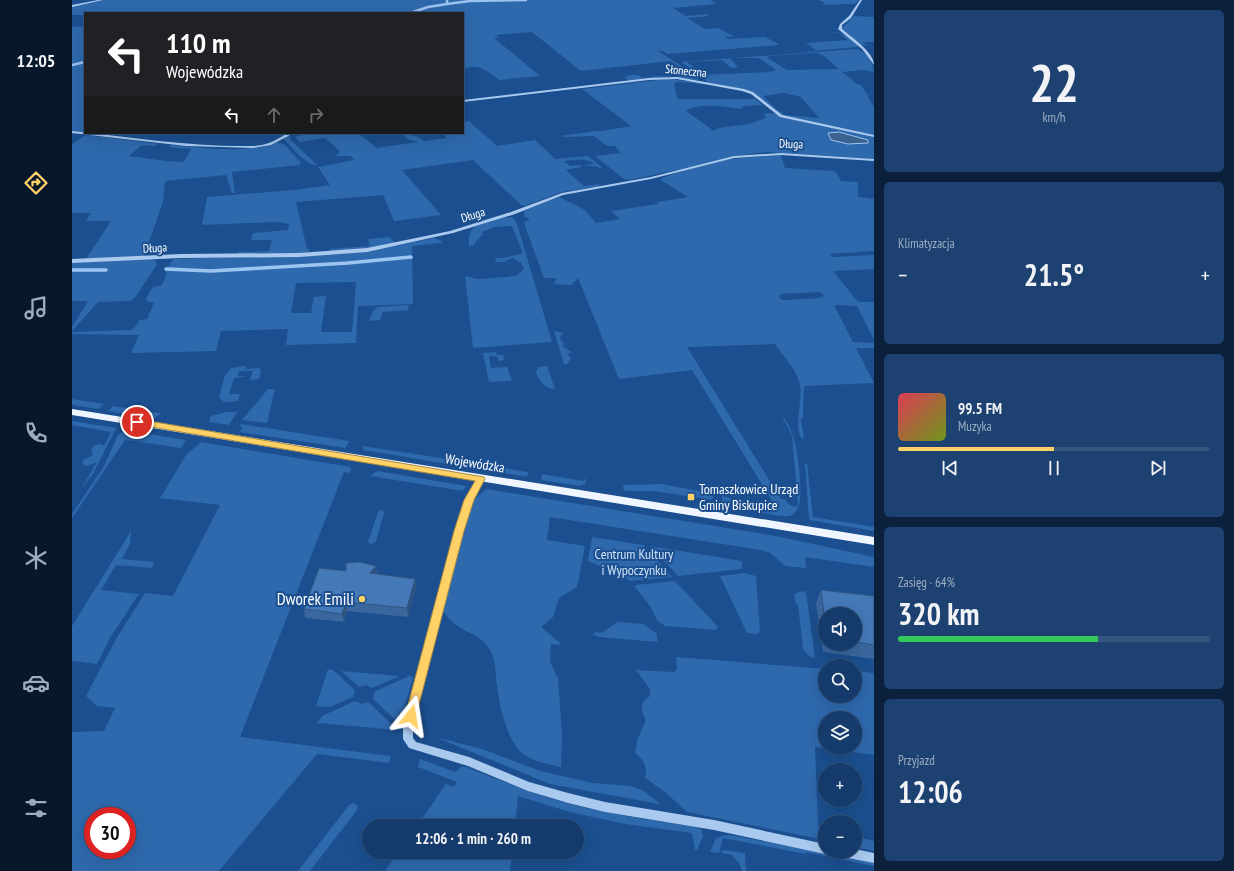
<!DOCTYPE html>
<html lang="pl">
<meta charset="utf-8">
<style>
:root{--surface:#143b6b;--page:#1d4271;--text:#f1f3f6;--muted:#9dadc1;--line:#33557e;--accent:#ffd166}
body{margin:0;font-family:"PT Sans Narrow",sans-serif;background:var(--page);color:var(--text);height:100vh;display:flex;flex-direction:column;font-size:15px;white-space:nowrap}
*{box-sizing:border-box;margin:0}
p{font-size:13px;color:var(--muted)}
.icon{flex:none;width:22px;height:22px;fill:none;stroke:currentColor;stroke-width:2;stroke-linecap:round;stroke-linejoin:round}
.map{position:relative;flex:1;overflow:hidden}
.sheet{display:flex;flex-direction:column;gap:10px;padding:10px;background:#0b203b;width:360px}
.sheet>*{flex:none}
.top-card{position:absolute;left:12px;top:12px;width:380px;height:122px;border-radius:0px;box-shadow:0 4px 16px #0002,0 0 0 1px var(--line);background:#202124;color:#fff;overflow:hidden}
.fabs{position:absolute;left:746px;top:607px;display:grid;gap:8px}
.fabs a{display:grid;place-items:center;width:44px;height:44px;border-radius:50%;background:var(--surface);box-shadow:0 4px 16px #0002,0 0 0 1px var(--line);font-size:20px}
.speed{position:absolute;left:12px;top:807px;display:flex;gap:8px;font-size:20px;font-weight:700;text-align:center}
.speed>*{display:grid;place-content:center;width:52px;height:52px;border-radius:50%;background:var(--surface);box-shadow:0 4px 16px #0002,0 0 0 1px var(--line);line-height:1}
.speed .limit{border:6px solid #d22;background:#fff;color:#111}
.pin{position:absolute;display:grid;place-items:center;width:34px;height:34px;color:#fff;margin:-17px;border:2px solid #fff;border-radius:50%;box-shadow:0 1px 4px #0007}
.me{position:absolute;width:44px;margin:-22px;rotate:15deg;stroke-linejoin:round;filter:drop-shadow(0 0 3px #0008)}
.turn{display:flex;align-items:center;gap:14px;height:84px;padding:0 16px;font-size:18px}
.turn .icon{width:52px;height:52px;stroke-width:2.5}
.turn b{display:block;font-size:28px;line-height:34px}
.lanes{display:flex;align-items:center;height:38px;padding:0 16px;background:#0003;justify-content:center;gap:20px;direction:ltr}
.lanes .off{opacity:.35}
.big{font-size:30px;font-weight:800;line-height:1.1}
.sheet .tile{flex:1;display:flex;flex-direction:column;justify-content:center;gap:6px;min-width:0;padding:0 14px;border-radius:6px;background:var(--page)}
.sheet .dial{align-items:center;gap:0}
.dial b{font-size:52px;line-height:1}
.song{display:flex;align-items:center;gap:12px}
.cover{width:48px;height:48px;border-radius:6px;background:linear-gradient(135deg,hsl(350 70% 55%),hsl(80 70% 35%))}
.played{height:4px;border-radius:2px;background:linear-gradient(90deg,var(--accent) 50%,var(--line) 50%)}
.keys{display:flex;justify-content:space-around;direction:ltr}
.heat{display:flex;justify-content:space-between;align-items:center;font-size:22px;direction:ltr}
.charge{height:6px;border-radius:3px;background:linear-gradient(90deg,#34c759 64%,var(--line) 0)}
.trip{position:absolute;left:290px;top:819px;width:222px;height:40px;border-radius:20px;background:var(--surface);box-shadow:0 4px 16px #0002,0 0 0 1px var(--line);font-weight:800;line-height:40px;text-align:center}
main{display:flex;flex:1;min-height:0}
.menu{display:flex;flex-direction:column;width:72px;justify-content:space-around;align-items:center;background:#08182b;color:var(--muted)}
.menu .icon{width:28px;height:28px}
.menu .active{color:var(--accent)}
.menu b{font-size:18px;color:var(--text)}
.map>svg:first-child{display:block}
.green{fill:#2e69ad;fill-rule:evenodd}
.water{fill:#3c6290;stroke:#9cc4f0}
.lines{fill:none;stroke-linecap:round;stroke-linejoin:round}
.stream-far1{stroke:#9cc4f0;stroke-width:2.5}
.stream{stroke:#9cc4f0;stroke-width:3.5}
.minor{fill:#a9c9ee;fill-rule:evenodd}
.major{fill:#f0f6ff;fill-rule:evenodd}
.wall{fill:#3a679d;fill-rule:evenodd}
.shaded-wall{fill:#305480}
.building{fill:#4478b7;stroke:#305480}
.route{fill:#ffd166;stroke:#a68842}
.poi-dot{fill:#ffd166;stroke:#1b4f8f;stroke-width:1.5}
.labels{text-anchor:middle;stroke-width:4;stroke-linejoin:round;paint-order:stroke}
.far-street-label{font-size:12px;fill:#fff;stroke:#1b4f8f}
.street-label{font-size:14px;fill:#fff;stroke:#1b4f8f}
.poi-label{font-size:14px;fill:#fff;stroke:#1b4f8f;text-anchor:start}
.park-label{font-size:14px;fill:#cfe3fa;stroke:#1b4f8f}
.near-poi-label{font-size:17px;fill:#fff;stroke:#1b4f8f;text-anchor:end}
</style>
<main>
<nav class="menu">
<b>12:05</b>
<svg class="icon active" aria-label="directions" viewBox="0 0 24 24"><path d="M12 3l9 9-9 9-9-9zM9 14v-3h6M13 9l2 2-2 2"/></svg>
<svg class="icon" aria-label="music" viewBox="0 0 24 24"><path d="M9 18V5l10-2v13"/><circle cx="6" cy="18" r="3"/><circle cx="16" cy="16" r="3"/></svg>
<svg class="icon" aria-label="phone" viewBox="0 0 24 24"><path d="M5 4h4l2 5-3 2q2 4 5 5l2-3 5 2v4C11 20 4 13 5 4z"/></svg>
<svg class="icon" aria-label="climate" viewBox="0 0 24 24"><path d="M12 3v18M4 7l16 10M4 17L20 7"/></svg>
<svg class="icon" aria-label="car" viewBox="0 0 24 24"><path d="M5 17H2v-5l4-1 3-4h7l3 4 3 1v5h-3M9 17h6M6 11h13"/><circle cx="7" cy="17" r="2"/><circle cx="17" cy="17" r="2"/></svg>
<svg class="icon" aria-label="filters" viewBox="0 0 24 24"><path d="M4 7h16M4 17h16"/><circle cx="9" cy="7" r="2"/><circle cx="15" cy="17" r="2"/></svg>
</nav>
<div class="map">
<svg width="802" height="871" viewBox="0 0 802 871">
<rect width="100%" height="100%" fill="#1b4f8f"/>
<path class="green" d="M31,0H639L645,4L601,8L614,16L636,14L637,16L615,18L633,29L647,28L662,37L653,36L657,39L693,37L708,45L595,54L591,51H586L622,74L627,80L597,77L558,81L553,78L554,76C561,74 566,74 571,78L585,76L607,77L605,72L610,69L598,61L509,71L460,32L424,35L427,38H422L468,76L427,80C417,72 405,61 391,70V13H13V15H0V7Z
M747,0H787L783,4L744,5L754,4Z
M782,16L802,17V42H791L795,46L790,45L771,31L770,28Z
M13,26V132L0,131V27Z
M761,32L737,33C758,32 773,29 787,47L713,53L745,51L734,43L776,40L765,32Z
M785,49C793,51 802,64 802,72L792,70L770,72L781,80L782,83L789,85L795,94H802L795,95L802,107V159L711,153L693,152L662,156L658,159L709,155L802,161L709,155L713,168L763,171L769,181L786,182V197L802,199V251L758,254L760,257L802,255V269L761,271L786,302H802V340L785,306L762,305L781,342L802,343V348H784L802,383L732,386L731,417L729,420L732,438L730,439C720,425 733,398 727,381C724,370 710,354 703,344L615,347L709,499H713C717,505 719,507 726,506L720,435L710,417C725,426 730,482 728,499C728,504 724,513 720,515C709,520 664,505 650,502V496L701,510L702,504L620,370L547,379L506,278L500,285L482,284L485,278H472L454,229L452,222L457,220V218L452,217V210L487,197L513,210L524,223L548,219L539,211L586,204L585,202L616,197L589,180L590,178L610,171L604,170L557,180L552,179L523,156L549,153L543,146H535L522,136L493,137L488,136L525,131H530L559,126L510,89L596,79L637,84L607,82L602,83L605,99H683L691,105L671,106L670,109C652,107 630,102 614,111L642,131L646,128L677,124L694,118L692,113L709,114L681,92L635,82L629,75L699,72L704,70L687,58H658L666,67L659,68L650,60L615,62L622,67L618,68L609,62ZM746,53L752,56L767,69L715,70L696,58L697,56ZM712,93L729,97L747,118L713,115L704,109L691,96ZM767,132L796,140V143L776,144L759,140L756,134ZM748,292L752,296L747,298L711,300L707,298L708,294Z
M397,121L425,146L463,140L483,159L516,156L532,169L523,166H513V165L522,164C513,157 503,160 492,161L498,166L509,165V167L494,170L512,186L526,184L528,186L490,192L452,206L449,205L401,160L330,170L369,215L322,221L311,195L224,202L235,249H238L236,253L167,254L165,252L197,251L200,240H179L181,233L216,230L217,224L204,222L130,225L135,197L222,190L258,185L246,167L283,160L278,156H264L268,151L253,138L228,142L224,138L225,136L245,133H286L305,148L346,142L337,140L330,134C338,133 346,136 352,141L375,138L371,133H391V122Z
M14,135L86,144L83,146L70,145L57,156L94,161L112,162L119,149L96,147L99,145C134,148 173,154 206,142L213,145L229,163L227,165L160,172L163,193H160L154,175L93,181L91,202L72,256L14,259L39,221H14L19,213H0V144Z
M215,136L220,137L217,138L245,165C235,166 219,147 212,139Z
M434,217L442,218L446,227L480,342L401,348L393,276L406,279L436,277L445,275L452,269L450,264L440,258L432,262H424L423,258C431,259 443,255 451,253L440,226L423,227L410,232L411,235L405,240L402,245L397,246C396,238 398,230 404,226Z
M317,237L323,242L297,248L259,252L257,249L298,246L296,239Z
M362,238L370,241V243L340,246L341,304L286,306L284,343L214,345L216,329L149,331L144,351L59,353L67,335L0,334V332L58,330L62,328L68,320L75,319L82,303L75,301L74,298L81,287L90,285L95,273L93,272L95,267L99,265L97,264L102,259L275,253L314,248ZM284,282L280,332H249L254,296L242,297L239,313H219L224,283Z
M79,259L83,260L85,264L63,298L58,301L26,302L0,331V327L16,301H0V262Z
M337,305L336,310L311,312L308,320L297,321L301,311L306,307Z
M482,331L492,333L489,335L488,339L492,343L490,344L492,345L491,347L500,352L495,354L499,358L495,364H492Z
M424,352L425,355H431L432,360L427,361L425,356H417L419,368L435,367L440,381L417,382L411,353Z
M174,366V369L188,368L189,372L187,379L178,380L181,371H167L166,376H176L162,378L157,394H168L166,401L152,402L147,397L153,375L159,368Z
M475,366L483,389C473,389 467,381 464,373L466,367Z
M196,389H203L195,423L170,420Z
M0,399L32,404L26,409L0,405Z
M41,406L85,413L90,412L82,419L36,411Z
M155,412H165L157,425L137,422L139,416Z
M0,421L44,428L21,474L9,489L25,462L15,466L10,464L11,460L21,455L19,451L21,446L28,444L32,446L39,432L0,425Z
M169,424L277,441L276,444L273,448L168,432L170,427L168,426Z
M53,430L114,440L109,448L53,440L0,518V514L32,466L46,435Z
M129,442L279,467L278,473L272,472L168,737L319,756L317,763L245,754L147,871H0V732L32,731L43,708L25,706L14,696L44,639L73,593L101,596L148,505L88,498L114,455ZM21,816H55V850H21Z
M291,446L401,463L399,468L291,450Z
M735,463L741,517L802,527V531L737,520L733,464Z
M408,464L456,472L455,477L408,469Z
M305,471L394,486L391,491L298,476Z
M470,474L512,481L513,477L514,483L508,486L469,480Z
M590,484L642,494L640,500L582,491H554L552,490L551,485Z
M414,489L704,536L802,557V567L733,557L734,568L713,566L698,553L689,550L478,517L475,540L513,546L505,587L487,598L481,617L469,627L487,642L488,645L479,644L478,661L486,679L490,734L489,767C476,764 457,761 447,750C434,736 427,704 425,685C423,674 424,661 419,652C409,630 379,632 371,609L392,527L403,499Z
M309,510H311L312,513L304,541L300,544L297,543L296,542L306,512Z
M59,531L58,544L50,559L82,562L80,568L44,565L29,590L67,594L38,638L25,664L0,661V626Z
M520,537L571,545L600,577L558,581L540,571L516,561Z
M578,546L670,561V569L606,576Z
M673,573L684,576L688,632L685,634L675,633L648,576Z
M603,581L646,627L644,630L593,626L585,620L578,606L563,587L564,585Z
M731,591L734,592L743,658L737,656L731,649L726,605L723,602L722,595L724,593Z
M546,622L571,624L585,634V642L528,637L521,635L523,632L529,633Z
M604,657L753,669V696H783V671L802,673V755L743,747L746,826L753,828V840L615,812L593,792L573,778C576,767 572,760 563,753L566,738L574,720C568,711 568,701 578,696V689L564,670L602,672L605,669ZM753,718H783V748H753Z
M256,669L261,670L283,690L281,697L257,707L244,706Z
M269,671L328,676L300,688L294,685L287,687Z
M337,676L341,677L328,724L301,699L302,692Z
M283,701L290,704L296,702L326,730L245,723L250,716Z
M363,737L410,749L468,771L521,783L558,786L570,790L586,802L587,804L478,784Z
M348,759L383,772L389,767H394C427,780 460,794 494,803C536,814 580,820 623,827L629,829L631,836L625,850H623L620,833L553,824L498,812L446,796L443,826H345L374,784L382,787L385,782L346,767Z
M281,803L285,805V810L238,871H226L277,805Z
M658,835L802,862V866L733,852L734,854L651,838L647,853L638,852L644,838L650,836Z
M783,836L802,841V851L783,847Z
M650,850L673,853L674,871H670L667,863L660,855L650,853Z
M326,852H440L438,871H313Z"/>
<path class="water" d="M767,132L796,140V143L776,144L759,140L756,133Z"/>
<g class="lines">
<path class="stream-far1" d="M375,4L398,1L454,0
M338,13L356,7L375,4V0
M0,65L13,62"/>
<path class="stream" d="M94,269L139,271L276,263L339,257
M0,270H34"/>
<path class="minor" d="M26,0H31L0,7V5Z
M788,0H790L779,18L770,25V29C779,37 802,52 802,65L790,49L766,29L768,24L777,16Z
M605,77L672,89L681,92L710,115L802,135V137L708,117L679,94L670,91L605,79L577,80L391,102V100L577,78Z
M0,131C58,137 119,147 179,146C184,146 192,145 197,143C206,140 212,133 222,133L199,145L181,148L114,146L0,133Z
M709,153L802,159V161L709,155L662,158L579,179L491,195L443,214L381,233L295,252L227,257L109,258L0,263V259L109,254L227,253L295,248L378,231L439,212L490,193L579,177L662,156Z
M405,477H411L412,479L401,500L391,531L341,728V738L344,742L397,757L457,782L496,793L533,802L642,820L753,844V852L757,853L753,854L642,830L533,812L496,803L456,791L396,766L337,748L331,739V728L383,531L393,500Z
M783,849L802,853V863L771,857L767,856L766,852H783Z"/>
<path class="major" d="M0,409L802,537V545L0,415Z"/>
</g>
<path class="wall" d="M304,566L305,574L343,579L344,587L336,617L275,611L272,622L233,618L232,609L274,571Z
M749,590L802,596V659L751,652L744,603ZM753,614H783V644H753Z"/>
<path class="shaded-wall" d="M304,566L305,575L298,573Z
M343,579L344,587L336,617L335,608Z
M274,602L275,611L272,622L270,614Z"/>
<path class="building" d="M288,562L304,566L298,573L343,579L335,608L274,602L270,614L232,609L247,568L274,571V563Z
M749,590L802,596V645L783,642V614H753V622Z"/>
<path class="route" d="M65,419L412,477L413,479L402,500L392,531L343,720L339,721L334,720L333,716L382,531L392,500L403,481L61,424L60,422Z"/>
<g class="poi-dot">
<rect x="615" y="493" width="8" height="8" rx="2"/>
<circle cx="290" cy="599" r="4"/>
</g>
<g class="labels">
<g class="far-street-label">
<text transform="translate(614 71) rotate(6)" y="4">Słoneczna</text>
<text transform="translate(719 144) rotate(2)" y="4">Długa</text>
<text transform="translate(401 215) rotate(-17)" y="4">Długa</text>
<text transform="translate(83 248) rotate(-3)" y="4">Długa</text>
</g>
<g class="street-label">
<text transform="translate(403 463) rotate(9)" y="5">Wojewódzka</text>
</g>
<g class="poi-label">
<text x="627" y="494">Tomaszkowice Urząd<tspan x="627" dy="16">Gminy Biskupice</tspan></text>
</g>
<g class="park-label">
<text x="562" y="559">Centrum Kultury<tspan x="562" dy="16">i Wypoczynku</tspan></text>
</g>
<g class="near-poi-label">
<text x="282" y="605">Dworek Emili</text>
</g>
</g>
</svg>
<div class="fabs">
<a><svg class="icon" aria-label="sound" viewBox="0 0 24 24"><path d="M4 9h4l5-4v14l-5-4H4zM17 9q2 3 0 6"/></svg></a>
<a><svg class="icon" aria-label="search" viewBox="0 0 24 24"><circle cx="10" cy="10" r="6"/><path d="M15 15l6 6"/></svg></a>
<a><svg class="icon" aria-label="layers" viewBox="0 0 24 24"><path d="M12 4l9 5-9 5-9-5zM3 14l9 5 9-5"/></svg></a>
<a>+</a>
<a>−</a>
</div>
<div class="speed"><div class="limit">30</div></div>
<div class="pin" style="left:65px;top:422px;background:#d93025"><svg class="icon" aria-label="arrive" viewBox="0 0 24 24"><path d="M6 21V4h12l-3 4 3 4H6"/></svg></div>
<svg class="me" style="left:339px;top:716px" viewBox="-20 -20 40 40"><path d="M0-17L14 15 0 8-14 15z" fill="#ffd166" stroke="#fff" stroke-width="4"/></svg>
<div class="trip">12:06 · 1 min · 260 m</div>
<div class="top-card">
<div class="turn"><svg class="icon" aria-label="left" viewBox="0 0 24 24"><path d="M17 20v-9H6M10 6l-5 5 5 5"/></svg><div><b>110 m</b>Wojewódzka</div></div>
<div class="lanes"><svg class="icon" aria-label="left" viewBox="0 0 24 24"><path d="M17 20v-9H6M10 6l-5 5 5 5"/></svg><svg class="icon off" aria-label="ahead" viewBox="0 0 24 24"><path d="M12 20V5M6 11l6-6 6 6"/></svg><svg class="icon off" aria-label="right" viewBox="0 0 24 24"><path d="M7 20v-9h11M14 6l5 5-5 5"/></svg></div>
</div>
</div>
<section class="sheet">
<div class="tile dial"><b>22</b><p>km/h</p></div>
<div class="tile"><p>Klimatyzacja</p>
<div class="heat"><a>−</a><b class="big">21.5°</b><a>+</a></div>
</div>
<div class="tile">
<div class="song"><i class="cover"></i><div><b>99.5 FM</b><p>Muzyka</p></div></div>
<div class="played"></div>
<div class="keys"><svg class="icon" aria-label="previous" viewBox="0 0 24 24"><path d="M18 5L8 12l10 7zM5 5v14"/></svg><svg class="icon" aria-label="pause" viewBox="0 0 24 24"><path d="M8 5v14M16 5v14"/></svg><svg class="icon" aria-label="next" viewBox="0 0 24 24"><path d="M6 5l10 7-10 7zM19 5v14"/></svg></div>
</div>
<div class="tile"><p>Zasięg · 64%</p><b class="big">320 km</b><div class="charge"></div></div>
<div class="tile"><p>Przyjazd</p><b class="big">12:06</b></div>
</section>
</main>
